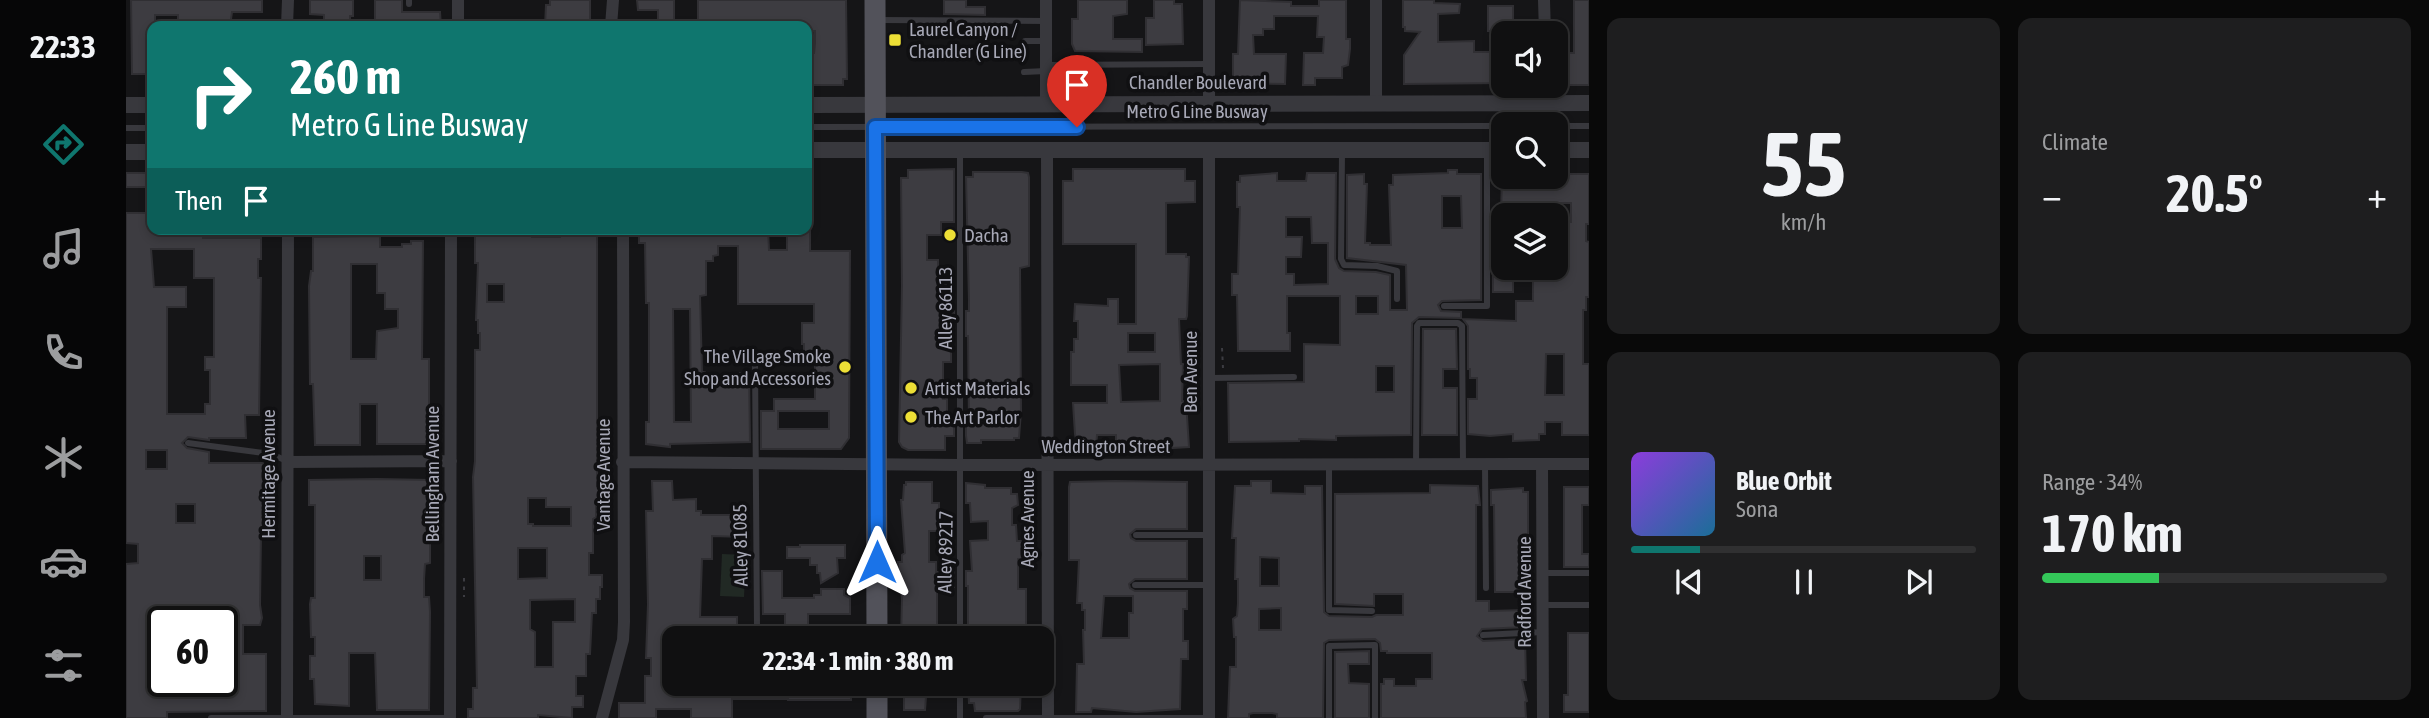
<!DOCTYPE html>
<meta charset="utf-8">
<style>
:root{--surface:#101011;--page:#1e1e1f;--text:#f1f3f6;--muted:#9c9d9f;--line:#303031;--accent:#0f766e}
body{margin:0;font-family:"Asap Condensed",sans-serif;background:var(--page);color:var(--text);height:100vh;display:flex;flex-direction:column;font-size:26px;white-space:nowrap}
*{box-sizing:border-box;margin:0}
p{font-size:23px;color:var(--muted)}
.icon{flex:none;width:38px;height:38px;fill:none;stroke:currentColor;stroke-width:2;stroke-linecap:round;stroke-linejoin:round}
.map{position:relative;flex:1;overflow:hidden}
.drawer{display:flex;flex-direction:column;gap:18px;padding:18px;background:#090909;width:840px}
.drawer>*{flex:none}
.hud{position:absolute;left:21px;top:21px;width:665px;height:214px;border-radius:14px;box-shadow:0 4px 10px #0003,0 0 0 2px var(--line);background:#0f766e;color:#fff;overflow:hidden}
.buttons{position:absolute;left:1365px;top:21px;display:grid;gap:14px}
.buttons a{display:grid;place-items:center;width:77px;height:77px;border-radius:14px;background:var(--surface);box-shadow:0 4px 10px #0003,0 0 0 2px var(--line);font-size:35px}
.speed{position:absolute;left:21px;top:606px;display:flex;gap:14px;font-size:35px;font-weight:700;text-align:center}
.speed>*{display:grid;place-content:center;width:91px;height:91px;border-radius:50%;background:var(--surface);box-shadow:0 4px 10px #0003,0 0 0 2px var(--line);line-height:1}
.speed .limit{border:4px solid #111;border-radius:10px;background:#fff;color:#111}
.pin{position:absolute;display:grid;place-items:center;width:60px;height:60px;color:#fff;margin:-72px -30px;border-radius:50% 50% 50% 0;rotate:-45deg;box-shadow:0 0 7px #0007}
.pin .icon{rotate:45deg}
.me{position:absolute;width:77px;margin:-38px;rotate:0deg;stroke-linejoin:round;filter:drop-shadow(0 0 5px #0008)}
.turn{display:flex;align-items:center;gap:24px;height:147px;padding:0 28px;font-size:32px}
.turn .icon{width:91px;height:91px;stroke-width:2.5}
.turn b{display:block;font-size:49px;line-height:60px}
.then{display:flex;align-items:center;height:66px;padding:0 28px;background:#0003;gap:14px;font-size:26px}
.big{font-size:52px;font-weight:700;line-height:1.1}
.drawer .tile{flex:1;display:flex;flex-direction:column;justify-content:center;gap:10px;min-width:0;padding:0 24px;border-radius:14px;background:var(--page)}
.drawer .dial{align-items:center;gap:0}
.dial b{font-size:91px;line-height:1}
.song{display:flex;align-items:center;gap:21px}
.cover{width:84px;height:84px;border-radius:10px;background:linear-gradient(135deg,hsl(270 70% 55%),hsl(200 70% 35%))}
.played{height:7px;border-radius:4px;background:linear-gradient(90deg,var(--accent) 20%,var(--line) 20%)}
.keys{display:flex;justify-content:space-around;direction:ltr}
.heat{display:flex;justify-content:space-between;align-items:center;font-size:38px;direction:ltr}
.charge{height:10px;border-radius:5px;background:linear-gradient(90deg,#34c759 34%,var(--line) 0)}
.drawer .tiles{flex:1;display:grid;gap:18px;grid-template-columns:repeat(2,1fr)}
.trip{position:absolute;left:536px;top:626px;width:392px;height:70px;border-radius:14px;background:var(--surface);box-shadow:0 4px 10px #0003,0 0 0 2px var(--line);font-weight:700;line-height:70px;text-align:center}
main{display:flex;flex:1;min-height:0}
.menu{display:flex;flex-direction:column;width:126px;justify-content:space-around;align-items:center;background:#060607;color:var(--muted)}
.menu .icon{width:49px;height:49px}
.menu .current{color:var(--accent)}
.menu b{font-size:32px;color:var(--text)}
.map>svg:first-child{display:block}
.green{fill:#212924}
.building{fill:#3d3c41;stroke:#302f33;stroke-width:2;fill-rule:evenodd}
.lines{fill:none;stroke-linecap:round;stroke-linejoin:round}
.path{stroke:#3c3c42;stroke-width:2;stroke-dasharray:3.5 5;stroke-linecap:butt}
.service{stroke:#38383d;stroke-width:6}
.minor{stroke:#38383d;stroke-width:12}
.tertiary{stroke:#38383d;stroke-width:16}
.primary{stroke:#52525a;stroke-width:21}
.route-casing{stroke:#114b97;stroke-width:18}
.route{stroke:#1a73e8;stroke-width:12}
.poi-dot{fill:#eddf36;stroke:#101012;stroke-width:2.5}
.labels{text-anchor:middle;stroke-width:7;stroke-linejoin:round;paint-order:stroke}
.poi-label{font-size:19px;fill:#a7a8b6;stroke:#101012;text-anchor:start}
.street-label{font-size:19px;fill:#a7a8b6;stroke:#101012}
</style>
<main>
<nav class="menu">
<b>22:33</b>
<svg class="icon current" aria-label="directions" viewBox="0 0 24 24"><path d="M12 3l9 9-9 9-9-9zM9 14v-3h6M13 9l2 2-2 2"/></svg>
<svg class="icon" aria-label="music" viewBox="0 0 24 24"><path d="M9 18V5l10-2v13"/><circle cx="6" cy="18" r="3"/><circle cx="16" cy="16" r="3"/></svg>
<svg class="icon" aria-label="phone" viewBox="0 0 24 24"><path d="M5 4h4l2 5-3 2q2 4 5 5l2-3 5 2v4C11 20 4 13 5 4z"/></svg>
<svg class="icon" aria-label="climate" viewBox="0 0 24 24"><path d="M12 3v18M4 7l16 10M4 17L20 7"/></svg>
<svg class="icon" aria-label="car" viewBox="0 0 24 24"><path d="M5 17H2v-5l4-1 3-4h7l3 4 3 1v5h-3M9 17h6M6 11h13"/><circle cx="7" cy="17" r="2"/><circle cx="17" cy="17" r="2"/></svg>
<svg class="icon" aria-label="filters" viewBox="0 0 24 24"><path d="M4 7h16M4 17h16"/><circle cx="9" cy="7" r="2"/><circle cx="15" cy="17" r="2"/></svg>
</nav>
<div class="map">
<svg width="1463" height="718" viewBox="0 0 1463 718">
<rect width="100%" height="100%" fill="#151517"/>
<path class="green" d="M596,554L620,555L618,597L594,596Z"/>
<path class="building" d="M5,0H136V12H106L104,26H52V15H29V26H26V74H6Z
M184,0H227V16H224V26H198V15L184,14Z
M249,0H276V12H314L315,26H249Z
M424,0H464V26H419L420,5H424Z
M511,0H548V26H532V10H512Z
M572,0H720L721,79H717V85H681V53H688L689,43V31H681V26H572Z
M818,0H840V7H859V15L818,14Z
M952,0H1001V14L987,16V39H1016V52L949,51L946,44V19H952Z
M1028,0H1048V4H1056L1057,44L1020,45V18H1028Z
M1114,0L1165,2V6H1193V0H1220V39H1224V49L1222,65L1216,67V78H1189V85H1177L1178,53H1197L1198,37H1191L1192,16H1148V29H1137V35H1127L1128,54H1160L1159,84L1107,83V54H1112Z
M1277,0H1308V3L1334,4L1333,13L1312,14V42L1348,41V52H1377V83L1278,84V55L1294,32L1279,31V27H1277Z
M1448,0H1463V85H1441V53H1448Z
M1362,6H1387V31H1362Z
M828,169V222H815V235H801V260H812V273H820V311H828V336H825V362H817V399H821V421L828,424V436H819V450H782L776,447L773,442L776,286L775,178H782V170Z
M947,169H1059V181H1069V202L1040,203V254H1060V257H1063L1061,316L1060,319H1053L1055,364H1057L1056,401H1060L1063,447L1030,449L990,447V435H971L970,447H952L949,434L947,403H981V385H945V352H948V339H952V321H948L949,304L982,306V299H992V324H1010V244H937V181H947ZM1002,333H1029V352H1002ZM1034,364V401L995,402L993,365Z
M1322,170H1331V174H1355V300L1316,301L1312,305L1315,311L1335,312V318L1293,317L1286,323L1285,435L1210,436V440L1173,439V441L1103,442L1102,383L1178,382V344L1214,345V296H1161V333H1164V351H1112L1111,295H1106V274H1112L1114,207H1111V182H1114V176L1151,173V181H1180L1181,173H1210L1209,259L1213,268L1218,271L1250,272L1264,275V310H1281L1280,265L1221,258V175L1238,174V184H1241L1239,243H1244V245H1265L1263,185H1267V175L1322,173ZM1316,196H1335L1336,228H1316ZM1160,217H1185L1186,243H1202V284L1168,285V274H1160V257H1175L1176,237H1160ZM1230,296H1252V314H1230ZM1250,366H1268V392H1250Z
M847,172H896L902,173L903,177V266L894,268L895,411L893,438H888V440H855V443H841L840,436V424H843L842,336H840V311H843V301L840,177H847Z
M0,173H26V187H0Z
M1430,174H1463V224H1460V241L1463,242V297H1460V310H1457V364H1463V435H1436V422H1419V434H1413V440L1387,441V434L1364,436L1342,434V399H1351V378H1344V369H1342V326L1337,319L1390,321V301H1407V268H1430V222H1445V203H1417V215H1375L1376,177H1430ZM1420,354H1438V395H1419Z
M0,213H26V229H77V238H135V259H132V278H135L133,415H119L120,438H83V440L62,437L56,443L61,448L83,452V463H137L139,533H135L134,605L136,618L134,625H117V654H140V711L41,712V718H0V564L12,563V544L0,543ZM25,249H68V278H88V357H79V370H84V404H79V414H41V307H60V287H28ZM20,450H41V469H20ZM50,504H69V523H50ZM37,621H96L98,675L96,681H85V697H41V682H37Z
M434,229H471V486H475V507H470V517L467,519V553H463V575H476V587H474V599H470V613H466L464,654H460V676H450V696H457V707H446V718L412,715V718H342V709H347V688H351L347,477L349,461V350H354V333H352V320H350L352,263H349V234L393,236V233H406V237H434ZM361,284H378V302H361ZM402,498H420V507H445V526H407V524H402ZM392,548H421V578L392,579ZM449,599V622H427V667H409V632L404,629V600Z
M513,229H588L593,233H614V229H642L643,250H661V229H684V251H724L723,438L715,449H635V411H648V399H689V360H678V344H676V323H688V304H612V246H592V255L587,256V261H580V295L574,296L576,372H579V383L606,382V373H623L624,442L544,444V447L520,444V422H523V303H520L519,243H513ZM547,309H564L565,422H548ZM652,411H703V429H652Z
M254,236V247H276V244H285V241H297L296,359H303V444H251V404H234V445H189L187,384H184L183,286L185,271H187V237ZM225,264H251V293H259V309H272V328L251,331L250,359H225Z
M1375,268H1387V292H1367V276H1375Z
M1297,329H1330L1331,369H1317V388H1331V435H1296Z
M251,479L304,480V563L299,564L298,579V597H303L304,612L303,710H251L249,653H223V706L189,704L188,679H184V656H189V637H185L184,604L185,598H189V505H183V480ZM238,556H255V580H238Z
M526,481H546L547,500L570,499V511H575V515H619V537L586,536V559H576L574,617H611V639H548V693H569V684H646L661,699H606V718H565V709H530V718H493V703H519V676H525V658H520L522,604L520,511H527Z
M989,481L1061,482V529H1010L1004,534L1005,538L1010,541H1061V579H1009L1003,584L1004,588L1009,591H1061V609H1057V641H1062V659H1055L1054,709L1010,712L966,708L965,712H950L951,664H958L957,630H959V610H956V603H951L953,560H943V487L944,482ZM978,596H1007V613H1003V638H975Z
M1125,481H1145V493L1179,494V486H1196L1198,612L1203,616L1246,617L1250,615H1277V594H1248V606L1209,604V494L1304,493V485L1352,486L1354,505H1350V601H1363V611L1400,610V627L1356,629L1351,636L1357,641L1399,639L1400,680H1396L1401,701L1399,702L1400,718H1255V684H1258V679H1268V686H1290V679H1306V653H1261V651H1255L1254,643L1249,639L1203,640L1198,643L1197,718H1151V714L1146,713H1127L1123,714V718H1102L1104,667H1110V637H1108L1107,619L1111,616L1112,603V579H1109L1110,538H1106L1109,486H1125ZM1134,557L1153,558V586H1134ZM1155,608V630H1133V609Z
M780,482H806V503H813V531H803V562H810V572H828V587H811V639H775L776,600L775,587H772V562H776V555L779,553L775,500H777L778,485H780Z
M840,483L859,485V488H885V494H891L892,505L886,508V525H890L891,541H897L896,559H892V589H900V636H842V586H840V571H846L844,541L862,540V521L845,522L844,503H840Z
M1438,487H1463V505H1456V554H1463V567H1438Z
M1397,488V492H1402V592H1369L1368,505H1365V490Z
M674,545H719V558H711L712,573L695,583L694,573H691V565H684V558H661V547H674Z
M636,571H656V598H688V595H695V589H718V595L724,598V614H682V639L659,637V614H637Z
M1442,633H1463V712H1438V695H1442Z
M1243,651V664H1222L1223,683L1243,684V718H1209V652Z
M662,684H722V688H725V700H662Z
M778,684H801L799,710H778Z
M842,684H895L894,709L892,711H849L848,703H843Z"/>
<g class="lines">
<path class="path" d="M1096,348L1097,368
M338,578V597"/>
<path class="service" d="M283,4V0
M751,20L920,21
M899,41H920
M920,65L1082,64
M898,72L920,71
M1430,126H1463
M681,127L1377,126
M0,128H26
M1216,153L1215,259L1218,265L1251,266L1271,271V299
M85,231L325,229
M1318,306H1361V152
M629,360L631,627
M1083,378L1168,377
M62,443L145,454L161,461
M1203,465V610L1246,611
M1290,465L1291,326L1293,323H1332L1336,326L1337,463
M1359,465L1360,588
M1010,535H1083
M1417,573H1463
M1009,585H1083
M1417,605H1463
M1357,635L1417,632
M834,639V151
M85,718H319
M834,718V684
M860,718H1083
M1203,718V646L1249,645V718"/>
<path class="minor" d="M1083,0V103
M1418,0L1419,33
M161,26L162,0
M332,26V0
M485,26L487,0
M1419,86V103
M920,103V0
M1250,104V0
M921,151L922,718
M1083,151V718
M162,462L325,461
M496,462L836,465L1463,464
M1416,465L1417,718
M161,718L162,229
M324,718L325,229
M476,718L497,640L498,622L497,229"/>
<path class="tertiary" d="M0,105H26
M681,105L1463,103
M681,150H1377
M1430,150H1463
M0,152H26"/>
<path class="primary" d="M749,0L751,639
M751,718V684"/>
</g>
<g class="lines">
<defs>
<path id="route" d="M751,562L749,127H951"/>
</defs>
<use href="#route" class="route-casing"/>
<use href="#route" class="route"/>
</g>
<g class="poi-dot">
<rect x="762" y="33" width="14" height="14" rx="3.5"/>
<circle cx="824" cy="235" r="7"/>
<circle cx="719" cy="367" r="7"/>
<circle cx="785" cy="388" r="7"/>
<circle cx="785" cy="417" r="7"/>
</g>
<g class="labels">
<g class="poi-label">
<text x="783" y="36">Laurel Canyon /<tspan x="783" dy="22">Chandler (G Line)</tspan></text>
<text x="838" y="242">Dacha</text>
<text x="705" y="363" text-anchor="end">The Village Smoke<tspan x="705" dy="22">Shop and Accessories</tspan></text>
<text x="799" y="395">Artist Materials</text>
<text x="799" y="424">The Art Parlor</text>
</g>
<g class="street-label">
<text x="1072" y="89">Chandler Boulevard</text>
<text x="1071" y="118">Metro G Line Busway</text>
<text transform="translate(819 308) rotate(-90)" y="7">Alley 86113</text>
<text transform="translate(1064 372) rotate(-90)" y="7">Ben Avenue</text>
<text x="980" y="453">Weddington Street</text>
<text transform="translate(142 474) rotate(-90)" y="7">Hermitage Avenue</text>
<text transform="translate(306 474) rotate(-90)" y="7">Bellingham Avenue</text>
<text transform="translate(477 475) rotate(-90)" y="7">Vantage Avenue</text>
<text transform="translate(901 519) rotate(-90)" y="7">Agnes Avenue</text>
<text transform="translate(614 545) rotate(-91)" y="7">Alley 81085</text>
<text transform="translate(819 552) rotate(-89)" y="7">Alley 89217</text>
<text transform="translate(1398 592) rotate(-90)" y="7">Radford Avenue</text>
</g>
</g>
</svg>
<div class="buttons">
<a><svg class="icon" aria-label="sound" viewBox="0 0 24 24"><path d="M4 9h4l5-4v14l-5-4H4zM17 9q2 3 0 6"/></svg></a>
<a><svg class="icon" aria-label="search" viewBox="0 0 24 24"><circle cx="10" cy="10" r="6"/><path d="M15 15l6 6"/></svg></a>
<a><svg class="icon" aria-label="layers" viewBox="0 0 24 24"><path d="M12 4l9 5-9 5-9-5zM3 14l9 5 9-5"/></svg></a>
</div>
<div class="speed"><div class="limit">60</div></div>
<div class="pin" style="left:951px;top:127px;background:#d93025"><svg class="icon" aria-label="arrive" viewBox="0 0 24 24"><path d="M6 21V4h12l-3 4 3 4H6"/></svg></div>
<svg class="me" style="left:751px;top:562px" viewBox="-20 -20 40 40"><path d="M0-17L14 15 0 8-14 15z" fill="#1a73e8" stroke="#fff" stroke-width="4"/></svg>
<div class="trip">22:34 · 1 min · 380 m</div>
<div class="hud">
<div class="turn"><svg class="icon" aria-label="right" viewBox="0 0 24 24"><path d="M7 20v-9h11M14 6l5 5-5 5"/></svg><div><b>260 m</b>Metro G Line Busway</div></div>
<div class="then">Then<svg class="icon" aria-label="arrive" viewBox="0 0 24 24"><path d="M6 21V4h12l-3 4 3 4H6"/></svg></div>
</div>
</div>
<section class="drawer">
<div class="tiles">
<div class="tile dial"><b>55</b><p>km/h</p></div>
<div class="tile"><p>Climate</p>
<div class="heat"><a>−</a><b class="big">20.5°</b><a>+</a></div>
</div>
<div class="tile">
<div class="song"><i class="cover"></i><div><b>Blue Orbit</b><p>Sona</p></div></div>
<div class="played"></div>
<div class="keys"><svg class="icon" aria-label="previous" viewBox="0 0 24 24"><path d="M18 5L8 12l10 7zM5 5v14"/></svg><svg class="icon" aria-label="pause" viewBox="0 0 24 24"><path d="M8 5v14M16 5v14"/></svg><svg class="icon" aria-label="next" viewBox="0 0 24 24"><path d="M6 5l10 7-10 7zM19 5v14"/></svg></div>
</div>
<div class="tile"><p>Range · 34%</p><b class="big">170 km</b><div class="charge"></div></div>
</div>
</section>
</main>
